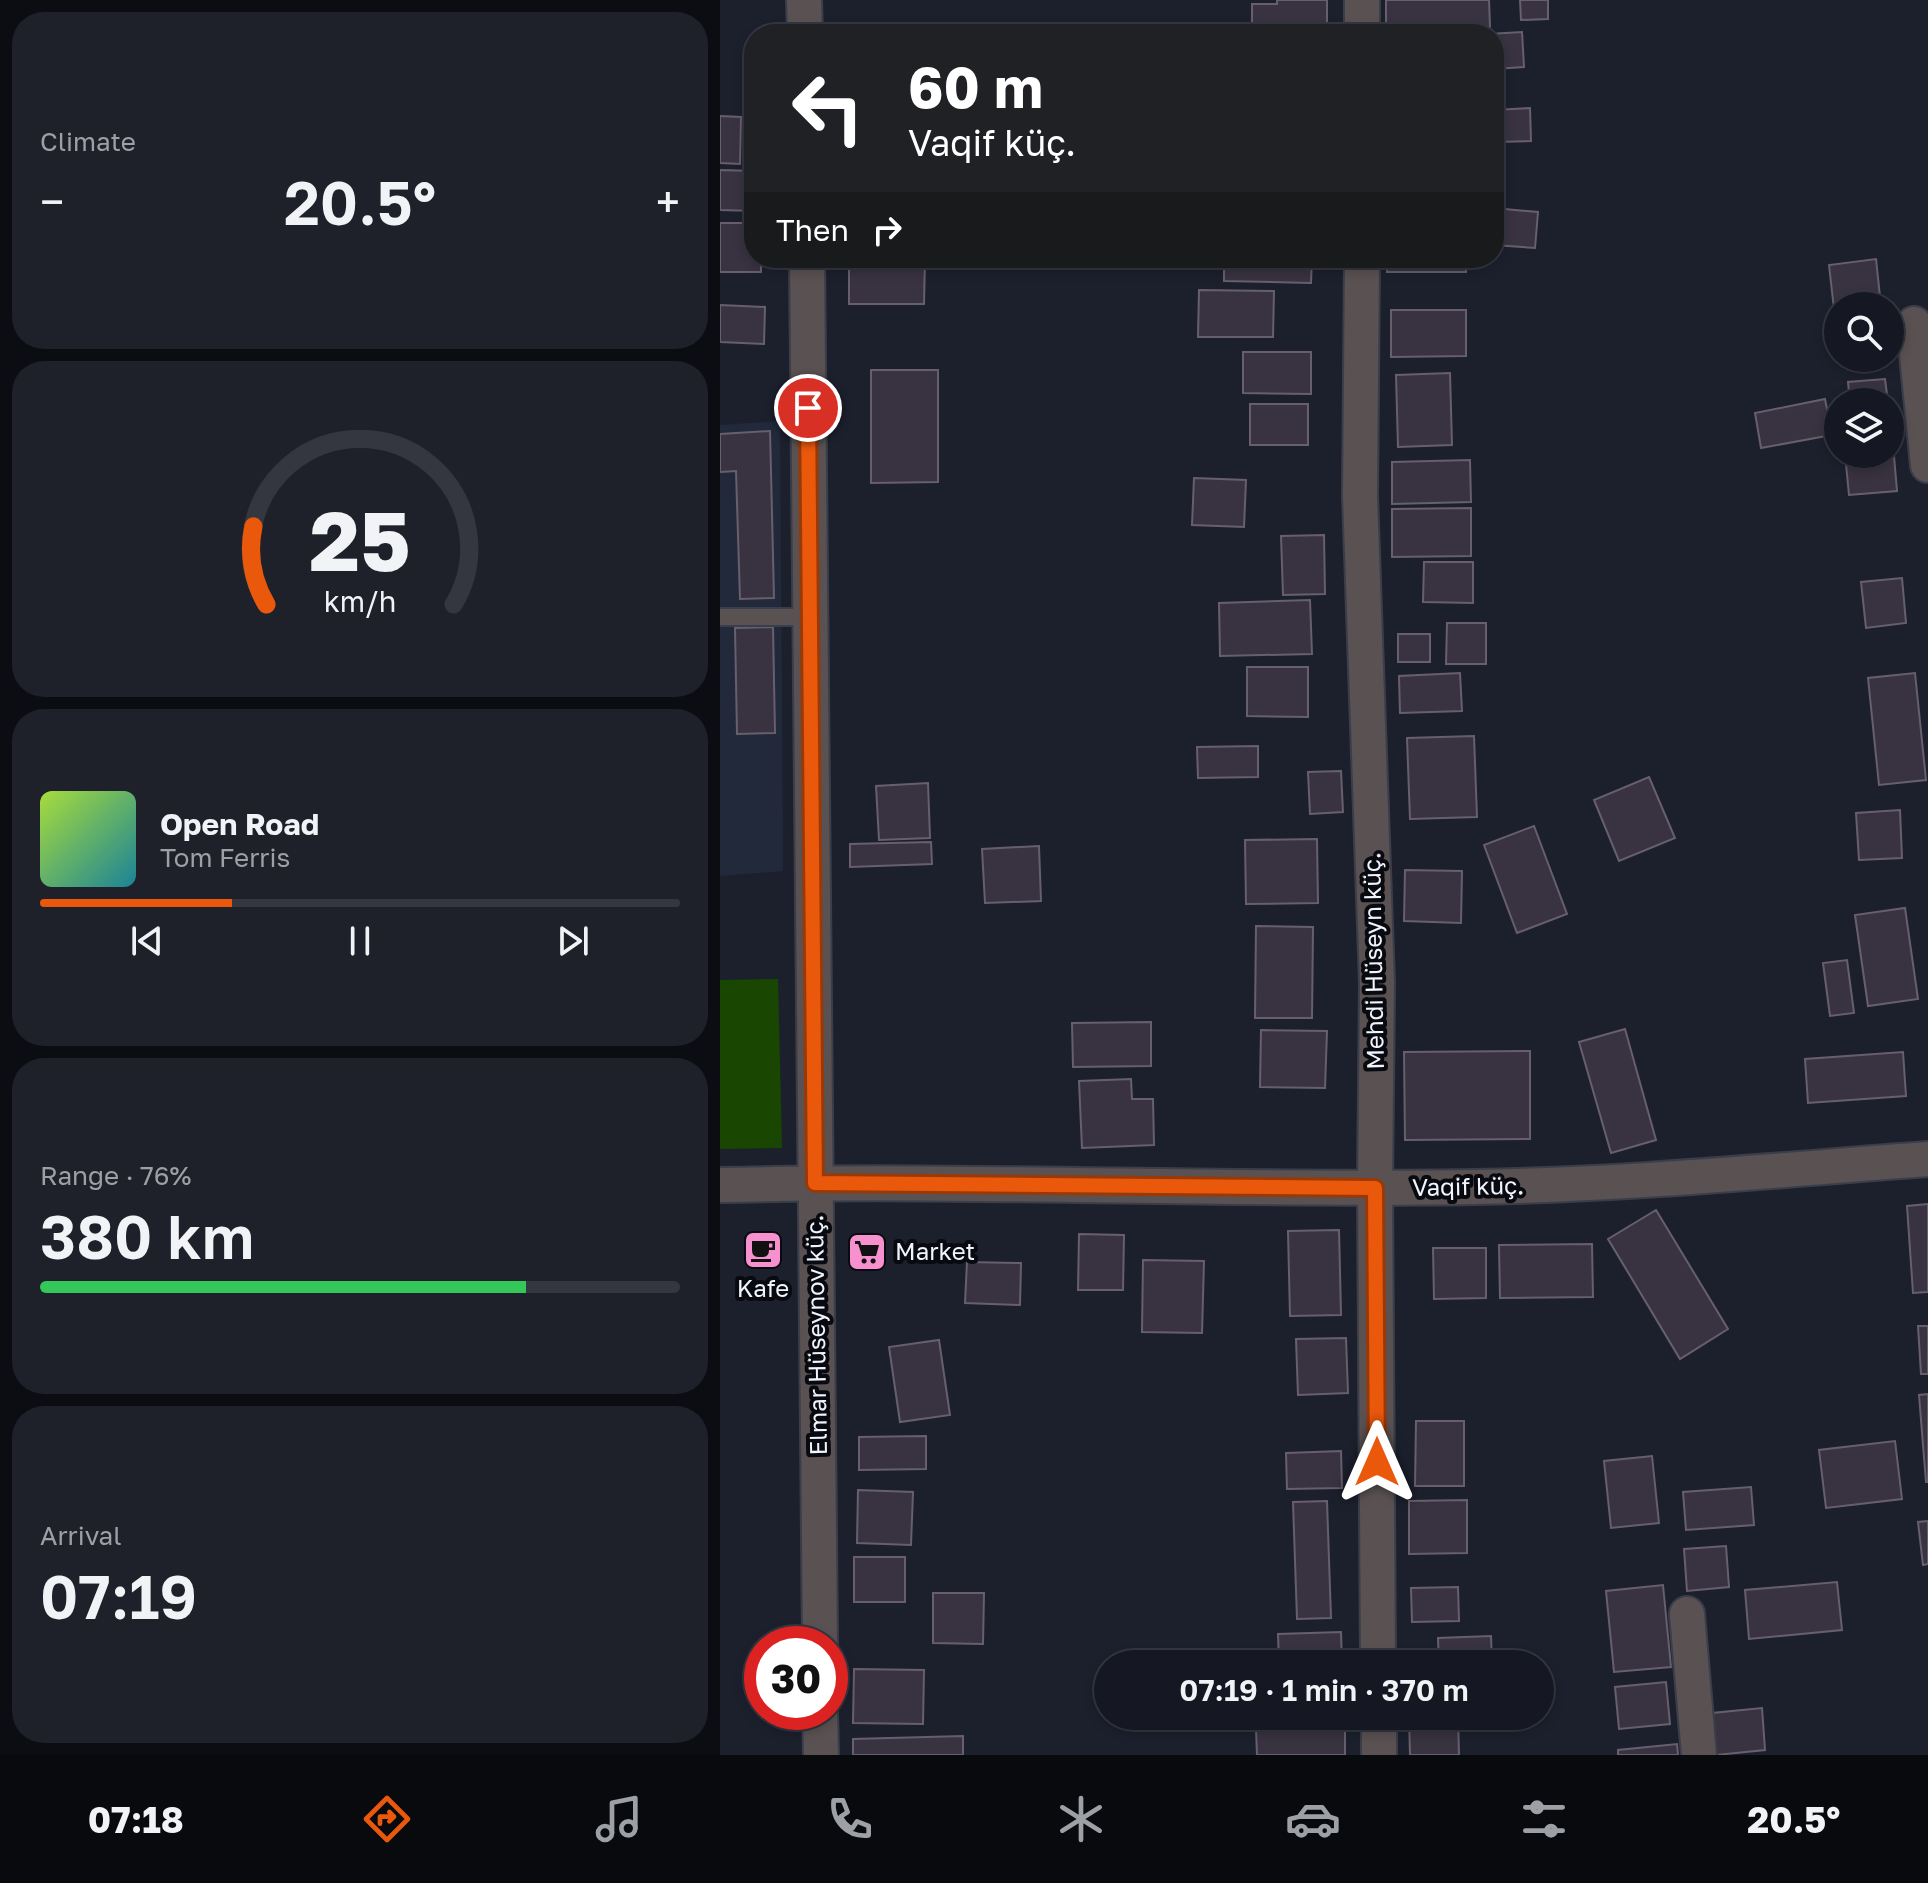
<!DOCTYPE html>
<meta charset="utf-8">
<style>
:root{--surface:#151822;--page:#1e212a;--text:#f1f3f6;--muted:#9da0a5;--line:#343740;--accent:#ea580c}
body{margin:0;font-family:"Golos Text",sans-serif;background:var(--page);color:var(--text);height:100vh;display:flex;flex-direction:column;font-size:30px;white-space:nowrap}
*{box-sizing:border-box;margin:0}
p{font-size:26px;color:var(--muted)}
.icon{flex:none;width:44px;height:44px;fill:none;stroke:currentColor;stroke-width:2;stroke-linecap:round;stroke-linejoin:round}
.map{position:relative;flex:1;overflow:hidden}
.side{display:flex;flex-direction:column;gap:12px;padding:12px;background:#0c0d13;width:720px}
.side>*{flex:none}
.hud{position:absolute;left:24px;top:24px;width:760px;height:244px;border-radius:32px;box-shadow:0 4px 12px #0003,0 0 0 2px var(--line);background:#202124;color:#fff;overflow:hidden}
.tools{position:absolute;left:1104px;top:292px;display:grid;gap:16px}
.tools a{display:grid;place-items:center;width:80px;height:80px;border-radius:50%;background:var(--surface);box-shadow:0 4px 12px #0003,0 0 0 2px var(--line);font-size:40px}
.speed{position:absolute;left:24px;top:1626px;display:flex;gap:16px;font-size:40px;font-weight:700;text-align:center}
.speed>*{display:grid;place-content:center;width:104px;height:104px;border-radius:50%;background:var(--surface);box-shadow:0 4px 12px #0003,0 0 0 2px var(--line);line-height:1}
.speed .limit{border:12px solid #d22;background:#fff;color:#111}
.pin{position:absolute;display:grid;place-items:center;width:68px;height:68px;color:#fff;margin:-34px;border:4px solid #fff;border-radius:50%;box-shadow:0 2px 8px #0007}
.me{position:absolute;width:88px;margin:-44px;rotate:0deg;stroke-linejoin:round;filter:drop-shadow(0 0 6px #0008)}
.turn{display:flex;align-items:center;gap:28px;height:168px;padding:0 32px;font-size:36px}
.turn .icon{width:104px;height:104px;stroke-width:2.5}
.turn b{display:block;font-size:56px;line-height:68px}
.then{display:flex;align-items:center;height:76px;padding:0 32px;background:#0003;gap:16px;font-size:30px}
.big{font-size:60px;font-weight:600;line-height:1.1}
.side .tile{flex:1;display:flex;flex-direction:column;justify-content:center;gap:12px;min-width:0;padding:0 28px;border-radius:32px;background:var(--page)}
.side .dial{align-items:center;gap:0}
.dial svg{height:208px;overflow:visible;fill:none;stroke:var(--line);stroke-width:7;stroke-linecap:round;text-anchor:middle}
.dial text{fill:var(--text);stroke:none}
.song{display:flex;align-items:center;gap:24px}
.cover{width:96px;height:96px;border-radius:12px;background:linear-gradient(135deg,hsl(80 70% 55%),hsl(190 70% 35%))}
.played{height:8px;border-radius:4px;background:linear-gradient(90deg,var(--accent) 30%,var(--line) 30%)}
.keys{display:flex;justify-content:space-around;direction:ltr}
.heat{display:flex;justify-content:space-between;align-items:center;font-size:44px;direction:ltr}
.charge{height:12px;border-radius:6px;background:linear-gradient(90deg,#34c759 76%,var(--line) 0)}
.trip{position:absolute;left:374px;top:1650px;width:460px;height:80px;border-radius:40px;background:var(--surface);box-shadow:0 4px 12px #0003,0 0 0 2px var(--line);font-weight:600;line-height:80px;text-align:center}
.menu{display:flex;height:128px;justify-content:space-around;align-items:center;background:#080a0e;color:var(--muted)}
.menu .icon{width:56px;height:56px}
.menu .selected{color:var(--accent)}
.menu b{font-size:36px;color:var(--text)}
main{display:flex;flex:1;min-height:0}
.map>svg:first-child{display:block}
.built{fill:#22293b}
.green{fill:#194600}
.building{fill:#393240;stroke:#675f6e;stroke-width:2}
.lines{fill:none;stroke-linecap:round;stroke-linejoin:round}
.service-casing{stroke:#3a3e4a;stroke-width:20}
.minor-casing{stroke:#3a3e4a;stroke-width:38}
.service{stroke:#5a5152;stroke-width:16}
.minor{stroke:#5a5152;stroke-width:34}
.route-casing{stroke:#983908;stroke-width:20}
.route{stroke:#ea580c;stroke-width:14}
.labels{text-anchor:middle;stroke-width:8;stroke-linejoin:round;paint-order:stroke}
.street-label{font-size:24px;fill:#f0f4fd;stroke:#080a10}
.poi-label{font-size:24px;fill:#f0f4fd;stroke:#080a10;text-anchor:start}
</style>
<main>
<section class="side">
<div class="tile"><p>Climate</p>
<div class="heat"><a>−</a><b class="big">20.5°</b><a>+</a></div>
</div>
<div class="tile dial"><svg viewBox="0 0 100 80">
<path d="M14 69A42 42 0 1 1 86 69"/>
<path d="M14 69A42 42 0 0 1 9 39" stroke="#ea580c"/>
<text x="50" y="56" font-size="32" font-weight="700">25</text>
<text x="50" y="72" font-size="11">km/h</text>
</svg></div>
<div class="tile">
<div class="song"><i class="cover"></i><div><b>Open Road</b><p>Tom Ferris</p></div></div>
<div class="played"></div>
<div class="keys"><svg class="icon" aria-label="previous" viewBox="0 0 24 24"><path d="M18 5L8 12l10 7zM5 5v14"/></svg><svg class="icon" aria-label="pause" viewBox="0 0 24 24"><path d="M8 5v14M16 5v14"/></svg><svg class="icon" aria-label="next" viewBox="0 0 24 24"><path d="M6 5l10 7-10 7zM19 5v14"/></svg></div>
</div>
<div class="tile"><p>Range · 76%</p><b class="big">380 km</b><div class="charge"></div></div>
<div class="tile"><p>Arrival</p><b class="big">07:19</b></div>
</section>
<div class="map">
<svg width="1208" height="1755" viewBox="0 0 1208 1755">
<rect width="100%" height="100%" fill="#1c202d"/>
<path class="built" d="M60,421L63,871L0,876V425Z"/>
<path class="green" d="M58,979L62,1148L0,1149V980Z"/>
<path class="building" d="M557,0H607V34H532V4H557Z
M666,0H769L770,27H666Z
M800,0H828V19L801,20Z
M802,32L804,67L774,69V34H768Z
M810,108L811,141L774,142V110Z
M0,116L21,117L20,164L0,163Z
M774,150H779L776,201H774Z
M0,170L34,171V211L0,210Z
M774,208L818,212L815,248L774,245Z
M0,223H34V258H41V272H0Z
M129,258H205L204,304H129Z
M504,258H592L591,283L504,281Z
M668,258H746V272H667Z
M1156,259L1161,306H1118V317L1115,318L1109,265Z
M479,290L554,291L553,337H478Z
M0,305L45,307L44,344L0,342Z
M671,310H746V356L671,357Z
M523,352H591V394L523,393Z
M151,370H218V482L151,483Z
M730,373L732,445L678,447L676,375Z
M1165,379L1168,402H1130L1128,382Z
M1105,399L1112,435L1041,448L1035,413Z
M530,404H588V445H530Z
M50,431L54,598L20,599L16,471L0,472V434Z
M1170,444H1173L1177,491L1129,495L1125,454H1170Z
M750,460L751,502L672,504V462Z
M474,478L526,480L524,527L472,525Z
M751,508V556L672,557V509Z
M604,535L605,594L563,595L561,536Z
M704,562H753V603L703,602Z
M1182,578L1186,623L1146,628L1141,582Z
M590,600L592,654L500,656L499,603Z
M727,623H766V664H726Z
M53,627L55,733L17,734L15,628Z
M678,634H710V662H678Z
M527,667H588V717L527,716Z
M740,673L742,711L680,713L679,676Z
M1195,673L1206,780L1159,785L1148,678Z
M754,736L757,817L690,819L687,738Z
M538,746V777L478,778L477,747Z
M621,771L623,812L590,814L588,772Z
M929,777L955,838L899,861L874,800Z
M208,783L210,838L159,840L156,786Z
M1180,810L1182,858L1139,860L1136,813Z
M814,826L847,914L797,933L764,845Z
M597,839L598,903L526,904L525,840Z
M211,842L212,864L130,867V844Z
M319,846L321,901L265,903L262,849Z
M685,870L742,871L741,923L684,921Z
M1185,908L1198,999L1148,1006L1135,915Z
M536,926L593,927L592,1018H535Z
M1127,960L1134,1013L1110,1016L1103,963Z
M431,1022V1066L353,1067L352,1023Z
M905,1029L936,1140L891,1153L859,1042Z
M541,1030L607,1031L605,1088L540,1087Z
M810,1051V1139L685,1140L684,1052Z
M1183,1052L1186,1096L1088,1103L1085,1059Z
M411,1079L412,1099H433L434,1145L362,1148L359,1081Z
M1208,1204V1292L1193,1293L1187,1206Z
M936,1210L1008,1329L960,1359L888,1239Z
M619,1230L621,1315L570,1316L568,1231Z
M359,1234L404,1235L403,1290H358Z
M872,1244L873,1297L780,1298L779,1245Z
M713,1248H766V1298L714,1299Z
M423,1260L484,1261L482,1333L422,1332Z
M247,1262L301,1263L300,1305L245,1303Z
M1198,1326H1208V1374H1201Z
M626,1338L628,1393L578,1395L576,1339Z
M219,1340L230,1415L180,1422L169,1347Z
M1208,1394V1482H1206L1199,1395Z
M696,1421H744V1486H695Z
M206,1436V1469L139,1470V1437Z
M1175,1441L1182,1499L1106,1508L1099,1450Z
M621,1451L622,1488L567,1489L566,1453Z
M932,1456L939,1523L891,1528L884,1461Z
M1031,1487L1034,1525L966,1530L963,1492Z
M138,1490L193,1492L191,1545L137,1543Z
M747,1500V1553L689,1554V1501Z
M607,1501L611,1618L577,1619L573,1502Z
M1208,1521V1564L1203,1565L1198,1522Z
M1006,1546L1009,1587L967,1591L964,1549Z
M134,1557H185V1602H134Z
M1117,1582L1122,1630L1029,1639L1025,1590Z
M943,1585L951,1667L894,1672L886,1591Z
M738,1587L739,1621L692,1622L691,1588Z
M213,1593H264L263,1644L213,1643Z
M621,1632L622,1664H559L558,1634Z
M771,1636L772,1664H719L718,1638Z
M134,1669L204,1670L203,1724L133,1723Z
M946,1682L950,1724L899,1729L895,1687Z
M1042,1708L1045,1750L996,1755L992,1713Z
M689,1716H738L739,1755H690Z
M625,1728V1755H537L536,1729Z
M243,1736V1755H133V1739Z
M957,1744L958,1755H898V1750Z"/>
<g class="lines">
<defs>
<path id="service" d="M0,617H90"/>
<path id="minor" d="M84,0L85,34
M642,0V34
M87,258L100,1644
M642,258L640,496L657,983L655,1188L658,1664
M1194,324L1208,465
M0,1185C251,1179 502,1191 753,1187C905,1185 1057,1170 1208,1159
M967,1614L979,1755
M100,1712L101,1755
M659,1716V1755"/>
</defs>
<use href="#service" class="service-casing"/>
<use href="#minor" class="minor-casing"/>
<use href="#service" class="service"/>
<use href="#minor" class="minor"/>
</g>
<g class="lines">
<defs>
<path id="route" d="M88,408L95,1183L655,1188L657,1462"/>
</defs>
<use href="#route" class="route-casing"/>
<use href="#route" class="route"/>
</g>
<defs>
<symbol id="cafe-square" viewBox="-11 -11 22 22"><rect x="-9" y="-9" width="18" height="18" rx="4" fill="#f690cf" stroke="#080a10"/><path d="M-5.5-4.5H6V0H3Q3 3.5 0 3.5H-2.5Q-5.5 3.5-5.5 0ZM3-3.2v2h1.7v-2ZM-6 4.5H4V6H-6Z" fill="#111"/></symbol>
<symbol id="supermarket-square" viewBox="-11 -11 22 22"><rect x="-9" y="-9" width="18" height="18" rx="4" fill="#f690cf" stroke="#080a10"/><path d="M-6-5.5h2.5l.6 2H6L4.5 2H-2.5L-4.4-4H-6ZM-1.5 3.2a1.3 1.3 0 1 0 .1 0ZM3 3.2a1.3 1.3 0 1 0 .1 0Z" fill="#111"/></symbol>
</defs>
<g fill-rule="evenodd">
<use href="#cafe-square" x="21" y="1228" width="44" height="44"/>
<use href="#supermarket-square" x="125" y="1230" width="44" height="44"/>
</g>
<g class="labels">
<g class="street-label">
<text transform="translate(654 961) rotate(-91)" y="8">Mehdi Hüseyn küç.</text>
<text transform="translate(748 1187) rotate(-1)" y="8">Vaqif küç.</text>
<text transform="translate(97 1335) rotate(-91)" y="8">Elmar Hüseynov küç.</text>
</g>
<g class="poi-label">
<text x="175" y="1260">Market</text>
<text x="43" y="1297" text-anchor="middle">Kafe</text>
</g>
</g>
</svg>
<div class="tools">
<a><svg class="icon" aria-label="search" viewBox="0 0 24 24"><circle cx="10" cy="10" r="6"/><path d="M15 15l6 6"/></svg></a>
<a><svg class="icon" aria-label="layers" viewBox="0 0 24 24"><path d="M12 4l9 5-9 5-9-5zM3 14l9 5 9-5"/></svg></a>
</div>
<div class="speed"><div class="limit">30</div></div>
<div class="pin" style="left:88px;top:408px;background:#d93025"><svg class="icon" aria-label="arrive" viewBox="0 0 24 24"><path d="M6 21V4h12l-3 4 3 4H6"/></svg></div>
<svg class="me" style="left:657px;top:1462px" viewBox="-20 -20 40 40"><path d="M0-17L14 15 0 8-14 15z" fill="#ea580c" stroke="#fff" stroke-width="4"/></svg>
<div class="trip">07:19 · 1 min · 370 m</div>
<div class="hud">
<div class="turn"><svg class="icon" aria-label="left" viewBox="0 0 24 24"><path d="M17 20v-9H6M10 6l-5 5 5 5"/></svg><div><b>60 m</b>Vaqif küç.</div></div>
<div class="then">Then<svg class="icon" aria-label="right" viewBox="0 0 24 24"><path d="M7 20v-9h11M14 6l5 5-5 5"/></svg></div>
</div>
</div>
</main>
<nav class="menu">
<b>07:18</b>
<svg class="icon selected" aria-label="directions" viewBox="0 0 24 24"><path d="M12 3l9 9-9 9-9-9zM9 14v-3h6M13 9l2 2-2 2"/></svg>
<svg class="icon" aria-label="music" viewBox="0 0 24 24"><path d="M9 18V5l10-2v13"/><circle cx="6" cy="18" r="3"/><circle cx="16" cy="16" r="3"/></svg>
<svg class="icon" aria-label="phone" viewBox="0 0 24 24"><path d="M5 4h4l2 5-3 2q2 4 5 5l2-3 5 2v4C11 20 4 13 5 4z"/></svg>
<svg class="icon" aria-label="climate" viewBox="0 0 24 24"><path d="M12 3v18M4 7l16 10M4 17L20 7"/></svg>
<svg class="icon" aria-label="car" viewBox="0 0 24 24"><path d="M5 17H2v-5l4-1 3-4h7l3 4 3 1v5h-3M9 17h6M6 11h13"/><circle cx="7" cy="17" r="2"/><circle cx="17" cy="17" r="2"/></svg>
<svg class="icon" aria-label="filters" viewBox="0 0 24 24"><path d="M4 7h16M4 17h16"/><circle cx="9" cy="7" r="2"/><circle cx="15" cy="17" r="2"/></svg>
<b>20.5°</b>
</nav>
